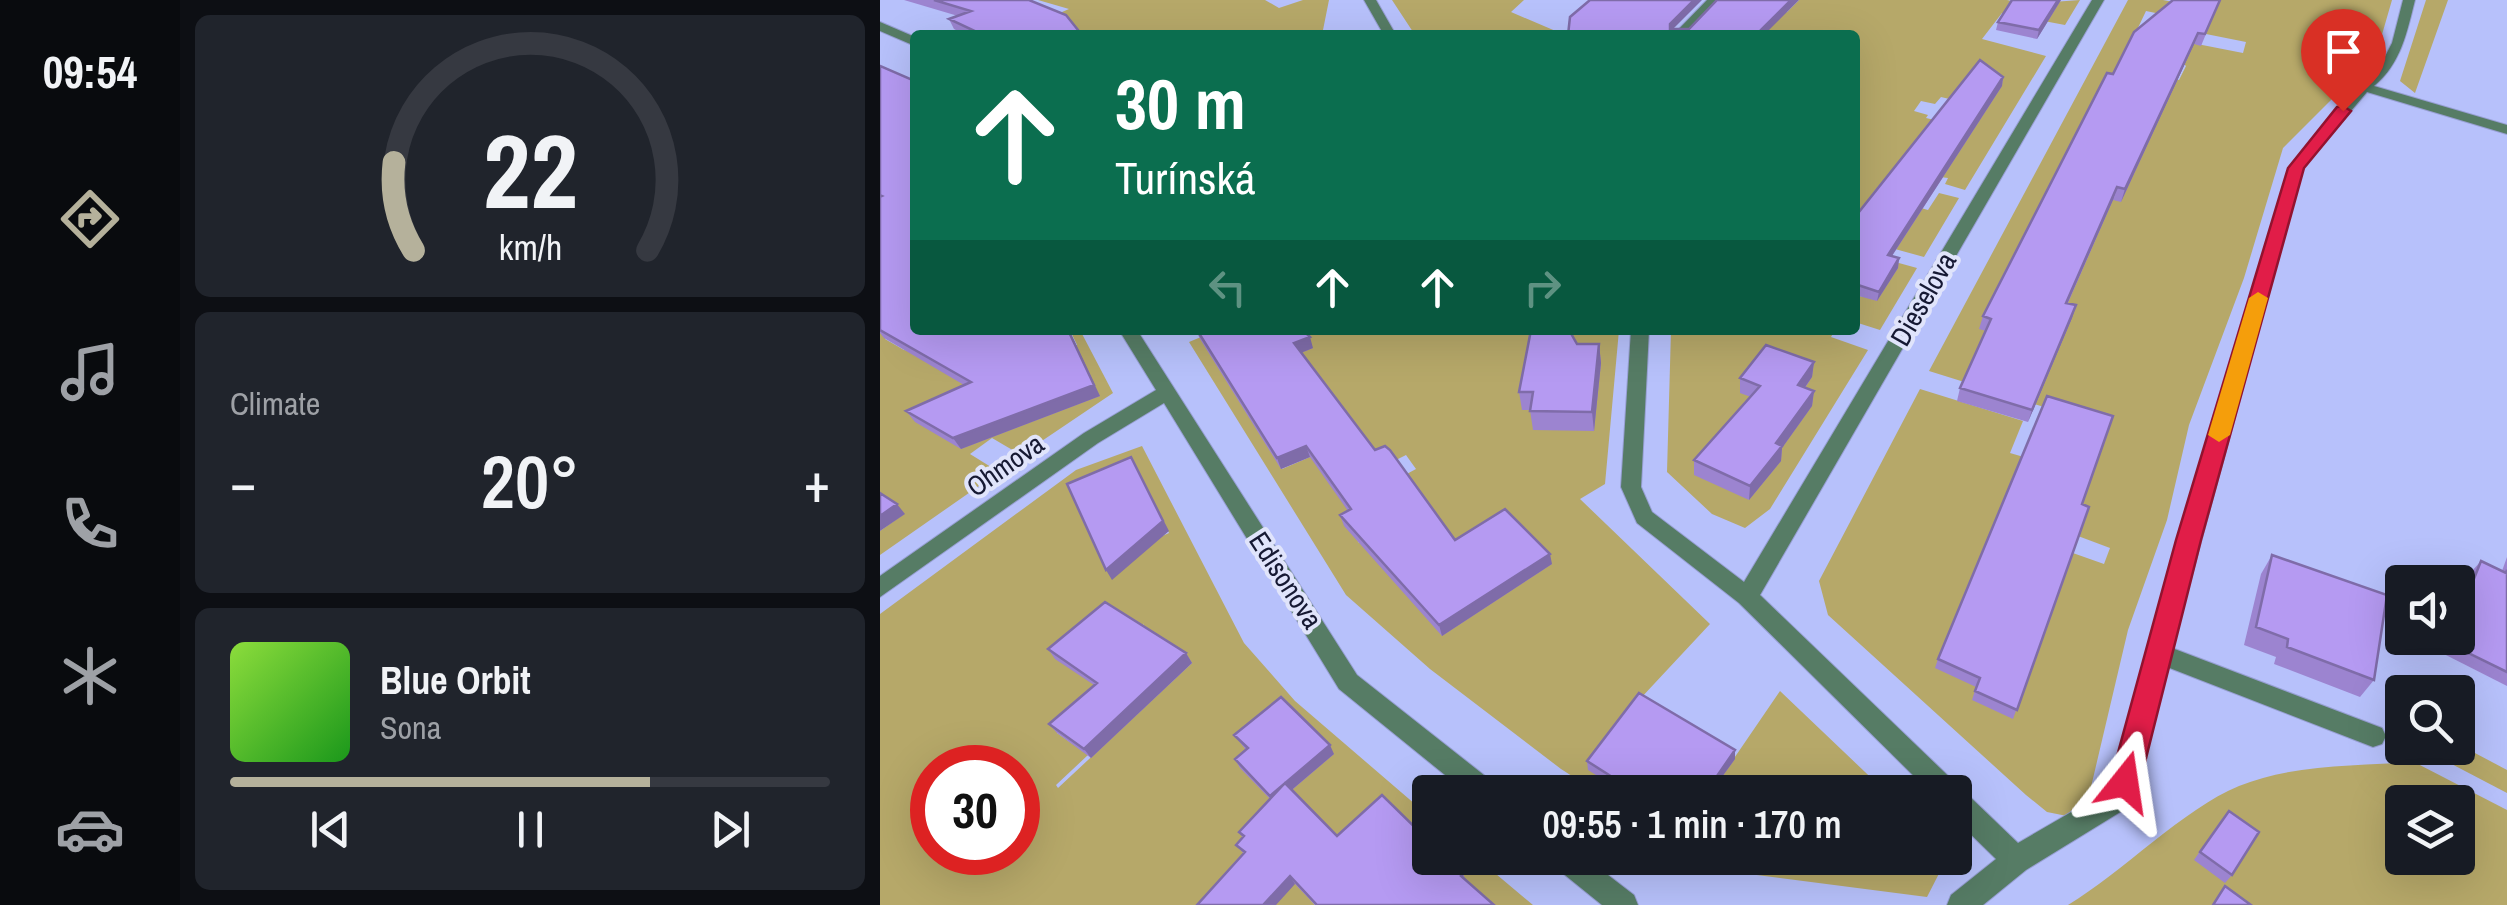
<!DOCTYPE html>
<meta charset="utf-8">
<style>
:root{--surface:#171b24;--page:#20242c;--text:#f1f3f6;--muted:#9ea1a6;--line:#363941;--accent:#b5b19b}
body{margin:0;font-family:"Archivo Narrow",sans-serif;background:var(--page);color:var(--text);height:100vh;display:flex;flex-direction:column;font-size:38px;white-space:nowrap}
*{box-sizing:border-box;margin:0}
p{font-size:32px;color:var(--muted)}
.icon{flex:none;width:55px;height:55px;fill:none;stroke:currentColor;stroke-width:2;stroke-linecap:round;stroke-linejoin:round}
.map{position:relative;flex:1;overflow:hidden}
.panel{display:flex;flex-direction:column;gap:15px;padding:15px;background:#0d0f14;width:700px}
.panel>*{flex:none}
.guide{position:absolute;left:30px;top:30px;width:950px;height:305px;border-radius:10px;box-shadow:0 10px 40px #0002;background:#0b6e4f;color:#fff;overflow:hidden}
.tools{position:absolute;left:1505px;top:565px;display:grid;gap:20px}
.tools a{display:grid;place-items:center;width:90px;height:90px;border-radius:10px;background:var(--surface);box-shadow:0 10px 40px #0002;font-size:50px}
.speed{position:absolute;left:30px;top:745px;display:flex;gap:20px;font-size:50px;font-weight:700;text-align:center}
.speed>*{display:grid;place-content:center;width:130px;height:130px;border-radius:50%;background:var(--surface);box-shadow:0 10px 40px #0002;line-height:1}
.speed .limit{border:15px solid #d22;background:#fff;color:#111}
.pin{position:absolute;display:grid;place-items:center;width:85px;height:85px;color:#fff;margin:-102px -42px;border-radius:50% 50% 50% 0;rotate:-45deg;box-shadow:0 0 10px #0007}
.pin .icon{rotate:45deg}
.me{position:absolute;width:110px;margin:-55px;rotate:15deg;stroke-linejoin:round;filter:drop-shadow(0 0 8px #0008)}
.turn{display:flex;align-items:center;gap:35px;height:210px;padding:0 40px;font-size:45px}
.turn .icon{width:130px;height:130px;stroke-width:2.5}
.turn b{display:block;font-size:70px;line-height:85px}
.lanes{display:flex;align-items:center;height:95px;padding:0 40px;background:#0003;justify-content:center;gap:50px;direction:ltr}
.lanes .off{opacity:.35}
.big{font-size:75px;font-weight:600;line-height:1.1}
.panel .tile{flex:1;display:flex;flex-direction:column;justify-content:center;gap:15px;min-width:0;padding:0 35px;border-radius:15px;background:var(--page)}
.panel .dial{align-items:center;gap:0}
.dial svg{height:260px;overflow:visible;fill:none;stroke:var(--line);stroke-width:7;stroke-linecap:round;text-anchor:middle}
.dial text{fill:var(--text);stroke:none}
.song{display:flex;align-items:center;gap:30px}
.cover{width:120px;height:120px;border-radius:15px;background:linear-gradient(135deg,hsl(90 70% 55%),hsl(120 70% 35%))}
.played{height:10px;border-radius:5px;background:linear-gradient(90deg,var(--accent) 70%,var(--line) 70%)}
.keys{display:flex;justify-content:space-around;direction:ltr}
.heat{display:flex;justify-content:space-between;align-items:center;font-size:55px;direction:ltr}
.trip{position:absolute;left:532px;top:775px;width:560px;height:100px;border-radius:10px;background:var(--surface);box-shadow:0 10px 40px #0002;font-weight:600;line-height:100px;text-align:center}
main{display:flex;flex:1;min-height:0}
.dock{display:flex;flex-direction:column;width:180px;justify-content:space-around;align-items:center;background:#090b0e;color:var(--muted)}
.dock .icon{width:70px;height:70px}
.dock .on{color:var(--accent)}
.dock b{font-size:45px;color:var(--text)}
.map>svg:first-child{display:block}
.green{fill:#b6a869;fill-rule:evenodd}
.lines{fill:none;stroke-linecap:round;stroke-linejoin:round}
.street-casing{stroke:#979fd3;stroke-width:2}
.street{fill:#567c65;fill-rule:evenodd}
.wall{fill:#9c84d0}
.shaded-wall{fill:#7f6ca9}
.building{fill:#b59af2;stroke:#7f6ca9;stroke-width:2.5}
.route{fill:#e11d48;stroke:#92132f;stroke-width:2.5}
.slow{fill:#f59e0b}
.labels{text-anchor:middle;stroke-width:8;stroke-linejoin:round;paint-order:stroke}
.street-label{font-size:28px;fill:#161933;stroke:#e0e4fb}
</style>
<main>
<nav class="dock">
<b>09:54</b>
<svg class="icon on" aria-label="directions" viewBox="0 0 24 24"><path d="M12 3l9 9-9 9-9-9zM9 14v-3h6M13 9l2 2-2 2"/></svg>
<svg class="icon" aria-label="music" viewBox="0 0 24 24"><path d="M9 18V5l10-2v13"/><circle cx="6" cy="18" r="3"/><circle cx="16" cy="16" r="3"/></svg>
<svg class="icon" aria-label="phone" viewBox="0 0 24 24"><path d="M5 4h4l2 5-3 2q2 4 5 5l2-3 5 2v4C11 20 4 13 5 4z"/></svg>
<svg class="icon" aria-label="climate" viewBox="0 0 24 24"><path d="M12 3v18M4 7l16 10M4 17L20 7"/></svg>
<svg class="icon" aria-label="car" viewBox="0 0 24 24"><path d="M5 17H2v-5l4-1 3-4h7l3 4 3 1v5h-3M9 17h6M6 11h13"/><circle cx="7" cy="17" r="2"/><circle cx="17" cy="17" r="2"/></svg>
</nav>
<section class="panel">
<div class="tile dial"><svg viewBox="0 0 100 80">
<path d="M14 69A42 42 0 1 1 86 69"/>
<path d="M14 69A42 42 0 0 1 8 42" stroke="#b5b19b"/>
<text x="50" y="56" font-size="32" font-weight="700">22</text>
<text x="50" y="72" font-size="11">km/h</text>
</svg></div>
<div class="tile"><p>Climate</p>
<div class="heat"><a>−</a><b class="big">20°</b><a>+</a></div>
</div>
<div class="tile">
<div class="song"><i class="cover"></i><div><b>Blue Orbit</b><p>Sona</p></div></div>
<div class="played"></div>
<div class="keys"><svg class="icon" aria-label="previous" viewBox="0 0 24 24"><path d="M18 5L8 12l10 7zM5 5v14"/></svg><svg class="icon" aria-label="pause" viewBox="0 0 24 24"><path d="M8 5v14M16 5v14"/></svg><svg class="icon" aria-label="next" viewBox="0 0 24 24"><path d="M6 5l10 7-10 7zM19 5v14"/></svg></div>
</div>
</section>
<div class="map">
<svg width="1627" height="905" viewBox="0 0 1627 905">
<rect width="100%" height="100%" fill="#b7c1fb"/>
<path class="green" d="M158,0H385L399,8L423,0H449L442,35H181L159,22L189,9Z
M512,0H644L631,12L685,35H535Z
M919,0H1127L1145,4L1200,0L1185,25L1122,13L1102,39L1166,56L1085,190L1065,184L1068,178C1047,174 1029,181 1008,175L992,194L1048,210L1059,193L1079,198L1044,257L975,238V35H824L907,12ZM1061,97L1086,103L1093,129L1046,118L1048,115L1034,111L1041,101L1055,104Z
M1248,0H1283L1324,8L1328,0H1512L1490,76L1467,84L1403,148L1364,278L1309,425L1287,520L1248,630L1211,787L1187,816L1167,812L1146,795L948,615L939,581L1040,389L1143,421L1130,453L1157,461L1164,407L1049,371ZM1266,11L1300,18L1296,28L1366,42L1363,53L1256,32ZM1251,53L1305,65L1306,66L1299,80L1245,69ZM1131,490L1198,536L1230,548L1224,564L1190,552L1105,549Z
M1546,0H1568L1535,93L1520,81Z
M1008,260L1037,268L1000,330L978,323L975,328V295L984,297Z
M0,265L5,339L24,350L140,366L197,345L190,330H200L233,393L141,455L112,438L90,454L119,472L0,555V531L24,514L0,498Z
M433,330H739L725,484L700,499L830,624L760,699L739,792H717L681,769L550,669L466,595L309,342L321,337L423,334ZM375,426L479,436L402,469ZM526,455L536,469L523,476L547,509L479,543L467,525L475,520L512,462Z
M791,330H955L951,337L988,350L890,509L865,528L832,514L787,472Z
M262,446L364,643L415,701L550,817V847L416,884L435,905H0V614L196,470ZM256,467L289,533L242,554ZM264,623L261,631L312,663L178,788L176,785L208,755L177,733L224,692ZM52,768H138V852H52Z
M900,691L1006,792H831Z
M1578,744L1627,770V793L1541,748H1578Z
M1534,762L1627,810V905H1188C1243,872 1303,809 1359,786C1413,764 1476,766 1534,762ZM1522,802H1578V858H1522Z
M561,858H597L653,905H563Z
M819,858H1067L1047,897L838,870Z"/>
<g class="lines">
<defs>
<path id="street" d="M484,0H496L516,35H504Z
M827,0H840L806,35H793Z
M1212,0H1224L880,595L1138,843L1224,793L1233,778L1297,540L1409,167L1479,84L1498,70L1512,43L1523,0H1535C1527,32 1521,64 1494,86L1627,125V134L1487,92L1423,168L1292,648L1502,728L1506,736L1502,744L1493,747L1287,667L1258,782L1242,811L1146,870L1103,905H1067L1071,895L1116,859L1075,819V792H1050L859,603L757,523L741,487L751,330H769L761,487L772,512L864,582Z
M0,22L35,37V46L0,31Z
M239,330H257L477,675L614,783L618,792H586L459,689L284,403L218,443L0,597V576L204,433L276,390Z
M671,858H706L754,895L758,905H722L675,867Z"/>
</defs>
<use href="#street" class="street-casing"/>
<use href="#street" class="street"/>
</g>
<path class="wall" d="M24,0H149L202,35H86L74,29L69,19L78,16Z
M1181,0L1157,39L1116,30L1118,22Z
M1340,0L1321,46L1314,44L1241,202L1233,200L1188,303L1196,305L1192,318L1148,422L1077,401L1080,388L1106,331L1099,329L1103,316L1233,74Z
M0,66L220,396L81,449L35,422L26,411L84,385L4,338L0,333Z
M1123,77L1122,86L1012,256L1019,258L1018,268L997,301L975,295V217Z
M316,330L433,348L421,353L495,450L575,540L672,564L562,636L464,526L460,515L468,511L430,457L401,469L320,339Z
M697,344H719L721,363L714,431L653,430L650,410H642L639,392Z
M934,362L932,377L925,388L934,391L932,406L902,448L901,461L869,500L814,475V460L871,397L860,393V378Z
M1202,504L1209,507L1133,719L1092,700L1096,687L1055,668L1058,659Z
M1392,555L1494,680L1480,697L1394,664L1396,657L1364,645L1381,574Z
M1627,557V686L1560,652L1565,638H1578V608L1592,571L1601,561L1622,571Z
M168,649L306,653L312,663L211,758L177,733L169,724L214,685L175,659Z
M354,735L454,754L412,790L457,836L583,874L586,880L614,905H435L415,884L364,854L356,845L363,838L359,832L390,799L360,768L355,759L366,750Z
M855,759L831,792H731L735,787L708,770L707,761Z
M1342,819L1352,875L1345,883L1314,860Z"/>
<path class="shaded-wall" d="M814,0H822L790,32V24Z
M911,0H919L884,35H876Z
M1178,0H1181L1157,39L1159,30Z
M1318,33L1314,44L1241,202L1245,189Z
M1123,77L1122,86L1006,265L1008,255Z
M1237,187L1233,200L1182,315L1186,303Z
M1019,258L1018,268L997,301L999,292Z
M1196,305L1192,318L1148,422L1152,410Z
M189,330L220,396L81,449L73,438Z
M430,337L433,348L418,354L414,343Z
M719,344L721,363L714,431L712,412Z
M934,362L932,377L916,400L918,385Z
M934,391L932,406L902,448L901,461L869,500L870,486L896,443Z
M426,446L430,457L401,469L397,458Z
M251,457L289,531L232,580L226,570Z
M17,504L25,514L0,531V516Z
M670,554L672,564L562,636L559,625Z
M306,653L312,663L211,758L204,749Z
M450,745L454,754L395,804L390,796Z
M855,750V759L831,792H826Z
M410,876L415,884L396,905H383Z"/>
<path class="building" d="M54,0H149L186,15L202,35H103L69,19L91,11Z
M710,0H814L790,24V29H809L837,0H911L876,35H780L766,33L761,35H688L690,17Z
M1132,0H1178L1159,30L1118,22Z
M1293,0H1340L1325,34L1318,33L1245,189L1237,187L1186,303L1196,305L1152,410L1080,388L1111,319L1103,316L1227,73L1233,74L1254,32Z
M1100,60L1123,77L1008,255L1019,258L999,292L975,284V217Z
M0,66L35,81V330H188L214,385L73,438L26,411L91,382L0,330V197L2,196L0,195Z
M317,330H423L430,337L414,343L495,450L505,446L510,450L575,540L625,509L670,554L559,625L460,515L471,509L426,446L397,458Z
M651,330H689L697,344H719L712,412L650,411L653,392H639Z
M886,345L934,362L918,385L934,391L896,443L902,446L870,486L814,460L880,386L860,378Z
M1167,396L1233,416L1202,504L1209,507L1137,710L1095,691L1100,678L1058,659Z
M251,457L283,521L226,570L187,484Z
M0,493L17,504L0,516Z
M1392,555L1507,595L1494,680L1407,647L1408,639L1376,627Z
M1601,561L1626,573L1627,570V672L1568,643L1570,638H1578V619Z
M225,602L306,653L204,749L169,724L217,683L168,649Z
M759,693L855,750L826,792H731L740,782L707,761Z
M401,697L450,745L390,796L355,759L368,748L354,735Z
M405,783L457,836L502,795L550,842V858H566L583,874L581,876L614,905H437L410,876L383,905H317L365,852L356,845L364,836L359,832Z
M1349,811L1379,832L1352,875L1320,852Z
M1345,886L1371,905H1333Z"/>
<path class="route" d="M1463,106L1471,111L1424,168L1321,540L1260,782L1256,792L1245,796L1235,792L1230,782L1296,540L1408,168L1457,107Z"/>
<path class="slow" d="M1378,292L1388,298L1350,435L1339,442L1328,435L1369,298Z"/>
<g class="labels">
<g class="street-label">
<text transform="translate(1043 299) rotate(-60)" y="10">Dieselova</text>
<text transform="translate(125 465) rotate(-35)" y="10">Ohmova</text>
<text transform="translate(406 580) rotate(57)" y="10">Edisonova</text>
</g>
</g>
</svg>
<div class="tools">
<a><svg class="icon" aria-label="sound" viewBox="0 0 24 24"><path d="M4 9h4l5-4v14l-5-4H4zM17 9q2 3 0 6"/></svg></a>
<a><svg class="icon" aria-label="search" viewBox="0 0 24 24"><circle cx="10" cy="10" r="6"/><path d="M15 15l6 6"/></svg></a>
<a><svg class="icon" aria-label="layers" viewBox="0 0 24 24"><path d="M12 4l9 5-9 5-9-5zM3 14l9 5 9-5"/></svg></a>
</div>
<div class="speed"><div class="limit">30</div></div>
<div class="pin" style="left:1463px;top:111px;background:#d93025"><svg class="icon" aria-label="arrive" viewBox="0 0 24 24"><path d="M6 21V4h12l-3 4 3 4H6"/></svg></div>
<svg class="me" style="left:1245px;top:782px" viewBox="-20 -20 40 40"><path d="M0-17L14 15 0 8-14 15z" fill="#e11d48" stroke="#fff" stroke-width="4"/></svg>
<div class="trip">09:55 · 1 min · 170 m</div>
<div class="guide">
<div class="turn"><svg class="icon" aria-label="ahead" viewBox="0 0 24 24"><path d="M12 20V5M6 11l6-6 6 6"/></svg><div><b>30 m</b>Turínská</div></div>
<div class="lanes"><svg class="icon off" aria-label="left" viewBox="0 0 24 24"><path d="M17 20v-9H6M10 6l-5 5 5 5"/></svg><svg class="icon" aria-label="ahead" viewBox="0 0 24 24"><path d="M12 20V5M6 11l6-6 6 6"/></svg><svg class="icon" aria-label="ahead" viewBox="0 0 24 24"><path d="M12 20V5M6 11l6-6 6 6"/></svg><svg class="icon off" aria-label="right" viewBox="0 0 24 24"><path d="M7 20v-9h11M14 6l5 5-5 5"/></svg></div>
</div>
</div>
</main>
